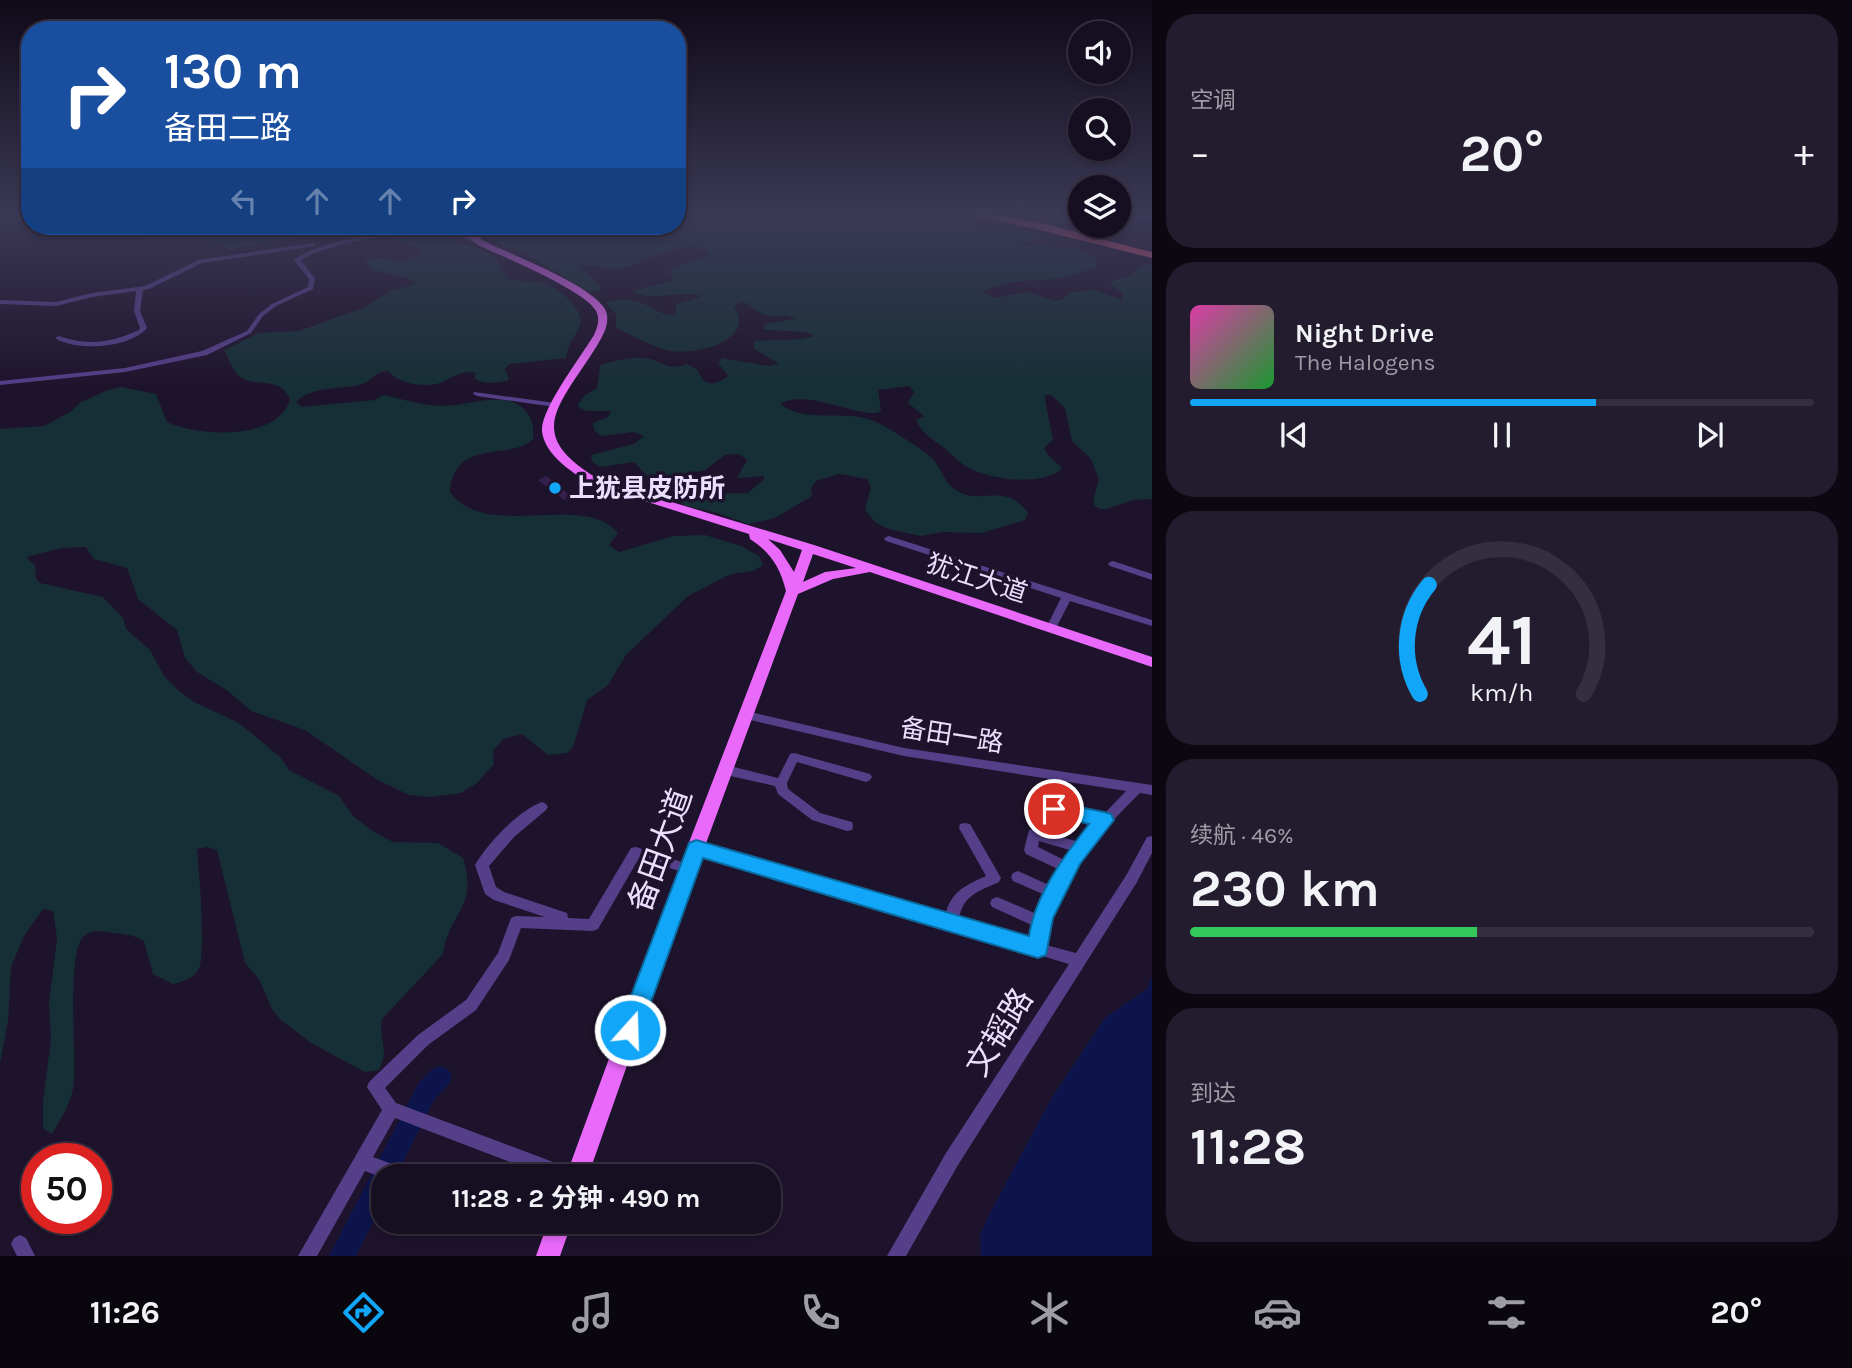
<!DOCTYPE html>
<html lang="zh">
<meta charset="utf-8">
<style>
:root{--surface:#160e21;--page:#231c2e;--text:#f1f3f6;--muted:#9e9ca5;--line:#352e3f;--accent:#11a6f8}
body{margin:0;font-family:Karla,"Noto Sans SC",sans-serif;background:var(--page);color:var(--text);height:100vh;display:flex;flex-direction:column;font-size:26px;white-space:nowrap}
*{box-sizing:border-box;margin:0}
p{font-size:23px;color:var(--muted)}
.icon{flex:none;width:38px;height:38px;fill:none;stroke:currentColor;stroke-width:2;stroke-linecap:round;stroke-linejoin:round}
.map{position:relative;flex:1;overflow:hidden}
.drawer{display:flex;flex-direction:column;gap:14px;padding:14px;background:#0c0812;width:700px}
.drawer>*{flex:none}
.banner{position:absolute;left:21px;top:21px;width:665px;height:214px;border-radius:28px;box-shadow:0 4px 10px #0003,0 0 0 2px var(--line);background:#1a4fa0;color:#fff;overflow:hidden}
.tools{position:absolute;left:1068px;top:21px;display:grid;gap:14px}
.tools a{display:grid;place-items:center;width:63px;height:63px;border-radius:50%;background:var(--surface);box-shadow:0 4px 10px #0003,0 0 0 2px var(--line);font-size:35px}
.speed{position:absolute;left:21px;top:1143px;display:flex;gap:14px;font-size:35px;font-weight:700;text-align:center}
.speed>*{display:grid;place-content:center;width:91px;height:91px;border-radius:50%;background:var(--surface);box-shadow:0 4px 10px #0003,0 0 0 2px var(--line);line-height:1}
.speed .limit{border:10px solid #d22;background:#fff;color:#111}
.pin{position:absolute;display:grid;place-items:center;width:60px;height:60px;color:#fff;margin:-30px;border:4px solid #fff;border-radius:50%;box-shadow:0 2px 7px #0007}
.me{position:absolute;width:77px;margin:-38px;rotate:20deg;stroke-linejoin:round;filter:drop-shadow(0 0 5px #0008)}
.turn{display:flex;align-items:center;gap:24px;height:147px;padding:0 28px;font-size:32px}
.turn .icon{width:91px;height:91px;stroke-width:2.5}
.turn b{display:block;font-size:49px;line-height:60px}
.lanes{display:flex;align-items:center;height:66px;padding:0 28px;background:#0003;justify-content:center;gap:35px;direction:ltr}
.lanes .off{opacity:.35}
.big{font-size:52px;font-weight:700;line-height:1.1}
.drawer .card{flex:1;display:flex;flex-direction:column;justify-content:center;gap:10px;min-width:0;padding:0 24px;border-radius:28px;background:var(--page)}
.drawer .dial{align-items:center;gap:0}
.dial svg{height:182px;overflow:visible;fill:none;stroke:var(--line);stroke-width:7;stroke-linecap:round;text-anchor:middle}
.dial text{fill:var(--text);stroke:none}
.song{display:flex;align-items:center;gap:21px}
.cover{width:84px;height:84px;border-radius:10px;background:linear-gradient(135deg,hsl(320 70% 55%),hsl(130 70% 35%))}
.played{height:7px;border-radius:4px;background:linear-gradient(90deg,var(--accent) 65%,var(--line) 65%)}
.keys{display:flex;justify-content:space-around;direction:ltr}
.heat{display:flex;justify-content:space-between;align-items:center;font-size:38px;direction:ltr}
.charge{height:10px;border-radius:5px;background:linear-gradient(90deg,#34c759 46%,var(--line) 0)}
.trip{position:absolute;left:371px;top:1164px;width:410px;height:70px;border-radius:28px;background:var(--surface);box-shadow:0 4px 10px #0003,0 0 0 2px var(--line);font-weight:700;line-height:70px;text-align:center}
.dock{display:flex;height:112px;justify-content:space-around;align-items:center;background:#09060d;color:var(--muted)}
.dock .icon{width:49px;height:49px}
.dock .current{color:var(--accent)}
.dock b{font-size:32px;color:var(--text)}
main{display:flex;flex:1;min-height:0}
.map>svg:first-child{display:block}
.green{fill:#162f36}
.water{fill:#0d144b}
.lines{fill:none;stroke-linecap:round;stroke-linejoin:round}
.river{fill:#0d144b;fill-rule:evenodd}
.building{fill:#341f4d}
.minor{fill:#553f89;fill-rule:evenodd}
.major{fill:#e96afa;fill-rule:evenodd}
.highway{fill:#fa5e81;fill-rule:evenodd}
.route{fill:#11a6f8;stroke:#0b6ca1;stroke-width:2}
.poi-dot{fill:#11a6f8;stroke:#1e132c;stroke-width:2.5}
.labels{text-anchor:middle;stroke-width:7;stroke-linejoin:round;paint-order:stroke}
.poi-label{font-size:26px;font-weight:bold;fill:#eadffe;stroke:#1e132c;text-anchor:start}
.street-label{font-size:26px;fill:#eadffe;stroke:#1e132c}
.near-street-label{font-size:32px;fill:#eadffe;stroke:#1e132c}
</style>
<main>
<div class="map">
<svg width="1152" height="1256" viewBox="0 0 1152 1256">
<rect width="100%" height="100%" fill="#1e132c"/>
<path class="green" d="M677,212H726L739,220L749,217L750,212H824C829,218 838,222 844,217L843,212H906L967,225L1034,232L1048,238L1020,244L1074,248L1096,258L1097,267L1064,278L1013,282L981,291L996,298L1027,292L1055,301L1063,299L1071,292L1095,290L1121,300L1123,294L1112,285L1111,281L1130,275L1140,266L1152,264V499L1133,500L1107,509H1100L1095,506L1093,502L1099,479L1091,459L1072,441L1065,408L1051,395H1045V400L1053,440L1044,448L1049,456L1061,467V470C1038,486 992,480 969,468C959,463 952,454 943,447C932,439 922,433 916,420L924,416L908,403L914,392L909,386L878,390L881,411L877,413C850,414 805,389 780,404C806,424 845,409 874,421C886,426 924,450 933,459C943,470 944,487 964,494C984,502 1008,484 1028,513L1025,520L982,533L942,532L921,536L889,529L876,523L865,510L871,487L867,479L839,474L816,481L811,488L812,496L775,518L748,524L715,512L685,506L676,499V494H683L748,493L764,479L763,476L737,478L747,460L739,454L725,455L705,470L680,475L665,488H658L634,462L600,467L592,462L591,455L634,444L644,436L633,432L601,436L594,430L593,423L608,417L611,411H586L577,406L585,395L597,388L600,366L603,364C617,361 630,357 644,358C663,360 665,372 687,364L698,370C703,388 717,385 728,376L718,363L722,358L769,366L779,364L754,349V341L801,339L814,336L806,332L766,330L763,328L767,324L795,319C785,313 777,318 766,315C757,313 751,303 740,302L734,307C757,341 694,355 670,351C663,350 621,332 616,327V314L606,303C640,290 658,319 675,315L677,304L702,296C680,288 655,304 632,291L673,280L670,269L706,256L709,253C685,233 646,265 619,269C605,270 593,263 580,266L601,287L599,291L589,292L525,253L505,247L475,226H577L580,228L677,226Z
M126,226H267L273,235L307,236L230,249L219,243L192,238H146Z
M438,233L495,257L508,279C521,282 534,280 546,284C559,288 584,309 580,324C575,339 569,340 566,358L509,364L505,369L509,380C497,383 484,385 474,378L476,373C462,369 452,378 440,383C423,388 400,384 388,371C374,371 372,382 359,385C339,389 310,387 296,402L302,407L375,400L383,395C402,399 421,405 441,406C469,407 508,386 528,414C533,421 534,431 533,439C513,461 454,437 450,492C486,542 584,491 618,533L609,545L619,552L674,536L705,535L741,546L759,556L763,565L753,571L731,574L688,596L626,655L608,685L587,700L573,747L567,753L548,755L522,734L503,739L493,751L494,764L477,783L461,793L430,797L409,795L376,779L305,730L251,711L228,691L197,672L185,658L177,630L138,599L127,568L94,559L86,547L63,548L29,556L27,558L35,565L36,579L40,583L103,597L123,618L126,629L150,650L164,676L178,690L194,702L239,723L280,757L289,770L339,796L353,816L374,832L393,842L438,843L463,858C479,908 448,913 443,954L382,1019C378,1041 390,1048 379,1070L365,1072L311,1043L281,1020L272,1009L259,979L245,963L217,850L208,847L197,849C199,869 206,953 199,968C195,979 183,981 173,984L153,974L144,941C133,934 121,934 108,932C100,931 90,930 83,937C67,953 76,1054 74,1080C73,1101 62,1117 52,1134L43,1128V1102L51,1039L49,1003L57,938L53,911L43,909L24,936L11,967L8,1021L0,1063V429L44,426L70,412L81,402L108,390L121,387L156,394L167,422C198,437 279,441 290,399C278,373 253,391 237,374C232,368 228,357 224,350L259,333L299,331L363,308L393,290L412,285L415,283L411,279L372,270L365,260L371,257L403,260L420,255L418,249L393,239Z"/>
<path class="water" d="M1152,976V1256H981L980,1235L989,1215L1051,1099L1105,1018L1147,989Z"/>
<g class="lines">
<path class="river" d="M440,1066L448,1069L452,1077L448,1085L434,1100L396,1176H383V1202L356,1256H329L418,1084L432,1069Z"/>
</g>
<path class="building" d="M546,476L572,497L564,500L538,480Z"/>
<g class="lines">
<path class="minor" d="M1119,212H1129L1152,218V222Z
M434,227L454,232L484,243L479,244C465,240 452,233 438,231C410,228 323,245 301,260L315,279L313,289L276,306L263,316L251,333L207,355L125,372L0,385V381L125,368L202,351L247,331L259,314L272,304L308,287L309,279L294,260C320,239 400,229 434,227Z
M313,243L315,244V246L202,263L149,289L143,290L140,311L147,328C130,348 77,352 55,338L59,336C89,346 109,343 139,330L140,328L134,311L136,291L92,297L56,306L0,304V300L56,302L92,293L145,286L198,260Z
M474,392L555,403L559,405L555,407L477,396L473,394Z
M889,536L1152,620V626L1070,601L1055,630H1047L1046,628L1061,598L886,541L884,539L886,537Z
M1113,561L1152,574V580L1110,566L1108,564L1110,562Z
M746,711L904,748L1152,785V795L1140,793C1093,839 1060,879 1046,945L1076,953L1127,874L1147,837L1152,836V853L1137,882L958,1165L906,1256H887L946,1153L1069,964L696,853L691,852L689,848L691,844L696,843L945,915C952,891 964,886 986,876L959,828L960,824L965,823L970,824L1001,878L999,882C979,891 963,895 959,919L1032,941L1036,927L992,907L990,903L992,899L997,897L1002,899L1039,915L1047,896L1013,881L1011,877L1013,873L1018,871L1051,886L1060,870L1026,854L1024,850L1029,830L1034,829L1079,842L1095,823L1026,807L1024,804L1026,801L1030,799L1103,815L1126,791L904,756L742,718L740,715L742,712ZM1039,841L1073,851L1066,861L1038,847Z
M794,753L870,774L872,777L870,780L866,782L797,762L787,783L788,789L820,813L852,822L853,826L852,830L847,831L812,820L778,794L775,786L726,775L722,773L720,770L722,767L726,765L778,778L790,754Z
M542,802L546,804L548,807L546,810L514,837L489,866L496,887L504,892L567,913L568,918L589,919L631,848L636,847L688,864L693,865L695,869L693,873L688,874L639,858L598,929L593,931L521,928L509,960L476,1010L428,1045L385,1088L396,1103L569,1168L575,1170L577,1176H547L395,1118L373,1157L408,1170L410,1176H383V1178L365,1171L317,1256H298L382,1110L367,1087L369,1082L418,1035L466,1000L498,953L511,918L516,916L545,917L494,900L485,894L475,865C488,843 518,811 542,802Z
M20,1235L26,1238L35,1256H17L11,1244L14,1238Z"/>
<path class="major" d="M463,226H471L475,235L484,241C512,255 590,284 605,309C611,321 604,334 598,344C560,406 520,434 602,481L814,545L1152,657V667L870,572L833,579L798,594L691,884L588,1176H566L673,884L786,591C780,567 770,552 750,539L749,534L594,485C575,475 544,455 542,431C540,410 582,355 594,335C597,328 600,321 597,313C590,292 501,256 478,245L469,238ZM768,539L802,550L794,572L780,550ZM813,554L856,568L825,572L803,582Z
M548,1222H572L560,1256H536Z"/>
<path class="highway" d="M956,212C1022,212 1089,237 1152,252V258L1032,228Z"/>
</g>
<linearGradient id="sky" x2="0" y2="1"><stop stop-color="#100a18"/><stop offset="0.55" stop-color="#3b3956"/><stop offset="1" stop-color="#3b3956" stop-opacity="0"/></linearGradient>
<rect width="1152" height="388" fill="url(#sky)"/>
<path class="route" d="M1054,802L1104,812L1111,814L1114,820L1080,864L1053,918L1046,955L1038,958L703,858L638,1038L630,1041L621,1038L618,1030L689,843L696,840L1029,936C1035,895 1064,856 1089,824L1048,815L1045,809L1048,804Z"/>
<circle class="poi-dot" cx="555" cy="488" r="7"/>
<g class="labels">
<g class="poi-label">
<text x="569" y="497">上犹县皮防所</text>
</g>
<g class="street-label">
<text transform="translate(977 578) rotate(18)" y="9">犹江大道</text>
<text transform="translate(952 735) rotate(9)" y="9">备田一路</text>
</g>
<g class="near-street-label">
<text transform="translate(660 850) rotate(-70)" y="11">备田大道</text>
<text transform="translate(999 1032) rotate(-58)" y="11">文韬路</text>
</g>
</g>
</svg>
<div class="tools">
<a><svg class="icon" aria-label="sound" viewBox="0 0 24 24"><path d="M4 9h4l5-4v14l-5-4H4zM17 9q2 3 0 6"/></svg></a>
<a><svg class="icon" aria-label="search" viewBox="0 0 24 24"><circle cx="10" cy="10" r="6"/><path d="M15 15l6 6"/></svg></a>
<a><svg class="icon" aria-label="layers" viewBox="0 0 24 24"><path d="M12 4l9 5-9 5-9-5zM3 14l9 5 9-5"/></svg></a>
</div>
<div class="speed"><div class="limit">50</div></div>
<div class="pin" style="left:1054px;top:809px;background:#d93025"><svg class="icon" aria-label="arrive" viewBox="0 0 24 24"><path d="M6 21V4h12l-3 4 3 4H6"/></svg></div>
<svg class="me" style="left:630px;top:1030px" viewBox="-20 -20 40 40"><circle r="17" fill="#11a6f8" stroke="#fff" stroke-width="3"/><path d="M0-11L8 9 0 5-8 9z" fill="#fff"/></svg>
<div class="trip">11:28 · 2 分钟 · 490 m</div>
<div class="banner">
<div class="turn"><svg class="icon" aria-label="right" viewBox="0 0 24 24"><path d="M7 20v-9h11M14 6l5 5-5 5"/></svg><div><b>130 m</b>备田二路</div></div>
<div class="lanes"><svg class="icon off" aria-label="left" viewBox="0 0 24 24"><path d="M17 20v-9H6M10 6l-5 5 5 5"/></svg><svg class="icon off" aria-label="ahead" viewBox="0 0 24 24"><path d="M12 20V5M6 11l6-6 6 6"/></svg><svg class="icon off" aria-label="ahead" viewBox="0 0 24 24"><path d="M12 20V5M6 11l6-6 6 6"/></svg><svg class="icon" aria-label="right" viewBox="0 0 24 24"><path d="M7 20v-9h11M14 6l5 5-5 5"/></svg></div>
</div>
</div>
<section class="drawer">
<div class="card"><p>空调</p>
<div class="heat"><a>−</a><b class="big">20°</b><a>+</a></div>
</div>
<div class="card">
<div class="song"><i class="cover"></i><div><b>Night Drive</b><p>The Halogens</p></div></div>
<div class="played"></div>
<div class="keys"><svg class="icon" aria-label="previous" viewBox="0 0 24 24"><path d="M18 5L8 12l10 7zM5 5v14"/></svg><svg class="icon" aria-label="pause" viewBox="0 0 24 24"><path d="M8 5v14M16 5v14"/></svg><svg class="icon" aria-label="next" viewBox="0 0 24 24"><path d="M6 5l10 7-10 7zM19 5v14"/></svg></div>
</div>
<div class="card dial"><svg viewBox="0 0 100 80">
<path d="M14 69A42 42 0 1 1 86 69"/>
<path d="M14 69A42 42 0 0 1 18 21" stroke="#11a6f8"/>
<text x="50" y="56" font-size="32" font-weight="700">41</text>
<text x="50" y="72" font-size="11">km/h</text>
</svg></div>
<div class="card"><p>续航 · 46%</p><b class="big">230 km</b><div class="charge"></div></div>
<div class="card"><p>到达</p><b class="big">11:28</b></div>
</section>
</main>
<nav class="dock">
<b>11:26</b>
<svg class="icon current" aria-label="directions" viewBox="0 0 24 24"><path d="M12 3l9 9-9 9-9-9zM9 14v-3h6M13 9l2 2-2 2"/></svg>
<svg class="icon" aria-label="music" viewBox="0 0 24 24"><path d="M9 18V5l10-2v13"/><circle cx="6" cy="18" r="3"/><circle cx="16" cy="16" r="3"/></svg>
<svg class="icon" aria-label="phone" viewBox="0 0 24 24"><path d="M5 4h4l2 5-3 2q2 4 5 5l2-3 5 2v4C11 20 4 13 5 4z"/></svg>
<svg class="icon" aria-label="climate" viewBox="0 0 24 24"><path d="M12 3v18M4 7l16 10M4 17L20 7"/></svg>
<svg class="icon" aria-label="car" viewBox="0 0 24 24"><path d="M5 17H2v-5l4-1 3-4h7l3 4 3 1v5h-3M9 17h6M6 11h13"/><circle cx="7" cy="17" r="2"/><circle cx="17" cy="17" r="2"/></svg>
<svg class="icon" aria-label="filters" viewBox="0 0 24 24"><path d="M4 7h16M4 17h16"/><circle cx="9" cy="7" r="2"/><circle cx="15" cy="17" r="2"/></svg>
<b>20°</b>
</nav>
